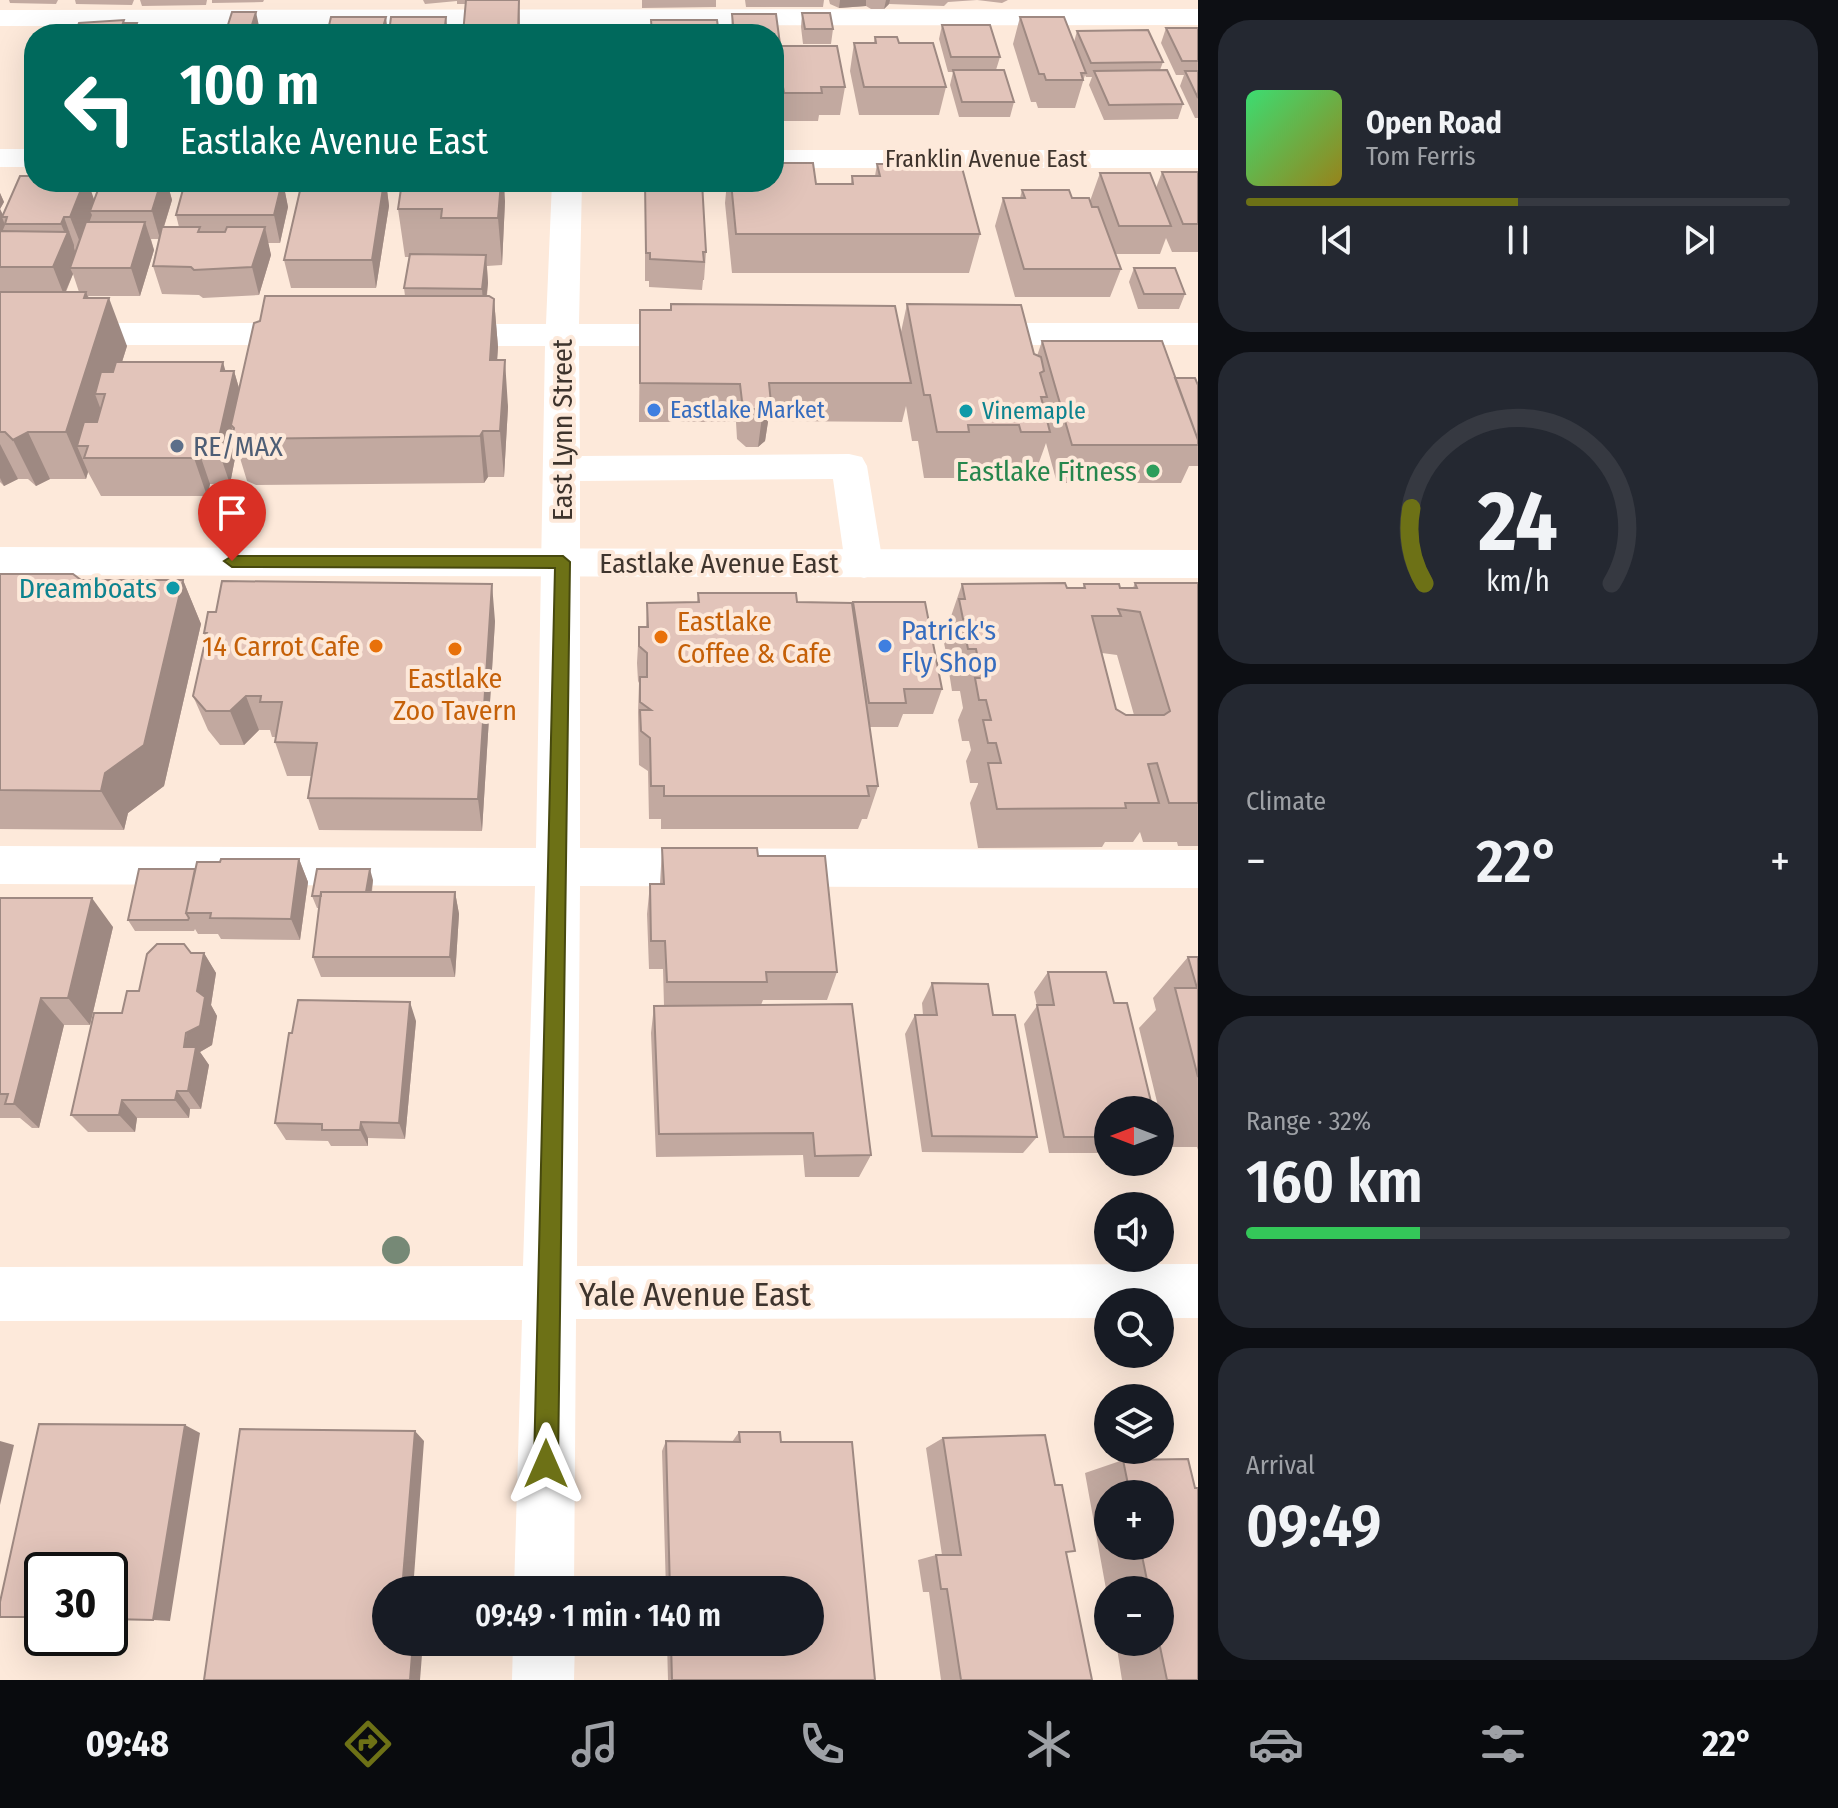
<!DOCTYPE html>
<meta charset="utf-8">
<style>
:root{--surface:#171b24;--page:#242831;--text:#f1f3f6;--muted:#9ea1a6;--line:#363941;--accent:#6d7116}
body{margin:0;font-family:"Fira Sans Condensed",sans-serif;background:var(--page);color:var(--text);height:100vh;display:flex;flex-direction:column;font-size:30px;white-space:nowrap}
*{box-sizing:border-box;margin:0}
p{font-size:26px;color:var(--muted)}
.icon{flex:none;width:44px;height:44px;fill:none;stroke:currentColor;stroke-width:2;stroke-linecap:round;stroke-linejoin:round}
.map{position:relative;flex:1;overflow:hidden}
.drawer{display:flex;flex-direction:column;gap:20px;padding:20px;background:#0d0f14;width:640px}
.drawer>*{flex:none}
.hud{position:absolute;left:24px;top:24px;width:760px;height:168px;border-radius:32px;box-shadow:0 8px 32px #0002;background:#00695c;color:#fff;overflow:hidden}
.needle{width:52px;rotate:270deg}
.fabs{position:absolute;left:1094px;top:1096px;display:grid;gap:16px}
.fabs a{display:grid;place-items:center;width:80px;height:80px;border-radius:50%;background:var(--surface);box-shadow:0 8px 32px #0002;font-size:40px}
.speed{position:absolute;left:24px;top:1552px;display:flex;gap:16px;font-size:40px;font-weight:700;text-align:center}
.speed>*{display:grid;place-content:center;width:104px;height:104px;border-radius:50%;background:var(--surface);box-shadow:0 8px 32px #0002;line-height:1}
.speed .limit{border:4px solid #111;border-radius:12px;background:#fff;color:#111}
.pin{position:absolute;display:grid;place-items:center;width:68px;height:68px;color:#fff;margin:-82px -34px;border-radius:50% 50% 50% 0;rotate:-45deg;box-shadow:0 0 8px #0007}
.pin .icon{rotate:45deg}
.me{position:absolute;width:88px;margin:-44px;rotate:0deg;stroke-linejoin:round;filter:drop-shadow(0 0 6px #0008)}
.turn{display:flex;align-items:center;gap:28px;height:168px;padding:0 24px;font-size:36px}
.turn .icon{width:104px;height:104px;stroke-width:2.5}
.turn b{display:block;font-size:56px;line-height:68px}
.big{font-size:60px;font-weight:600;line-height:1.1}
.drawer .card{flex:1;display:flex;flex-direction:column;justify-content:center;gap:12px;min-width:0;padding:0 28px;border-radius:32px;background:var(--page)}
.drawer .dial{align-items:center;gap:0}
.dial svg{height:208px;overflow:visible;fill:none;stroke:var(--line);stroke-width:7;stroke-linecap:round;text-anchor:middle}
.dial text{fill:var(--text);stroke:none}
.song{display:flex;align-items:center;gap:24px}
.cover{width:96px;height:96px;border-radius:12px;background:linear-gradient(135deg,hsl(140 70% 55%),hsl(50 70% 35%))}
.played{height:8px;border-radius:4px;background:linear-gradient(90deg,var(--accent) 50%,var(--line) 50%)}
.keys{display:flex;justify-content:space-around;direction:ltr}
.heat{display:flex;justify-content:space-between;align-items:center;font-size:44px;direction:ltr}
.charge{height:12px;border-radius:6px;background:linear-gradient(90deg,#34c759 32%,var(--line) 0)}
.trip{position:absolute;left:372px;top:1576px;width:452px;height:80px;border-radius:40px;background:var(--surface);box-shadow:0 8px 32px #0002;font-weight:600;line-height:80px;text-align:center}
.dock{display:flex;height:128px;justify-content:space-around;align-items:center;background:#090b0e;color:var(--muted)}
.dock .icon{width:56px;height:56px}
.dock .active{color:var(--accent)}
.dock b{font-size:36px;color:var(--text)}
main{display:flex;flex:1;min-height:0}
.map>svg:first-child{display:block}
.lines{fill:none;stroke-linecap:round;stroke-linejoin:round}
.minor{fill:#fff;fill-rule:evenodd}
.major{fill:#fff;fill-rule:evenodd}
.tree{fill:#768976}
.wall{fill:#c2a9a0;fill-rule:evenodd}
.shaded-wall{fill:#9e8982}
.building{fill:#e2c4ba;stroke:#9e8982;stroke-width:2;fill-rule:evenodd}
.route{fill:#6d7116;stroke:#47490e;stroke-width:2}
.shop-dot{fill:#3f7fe0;stroke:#fde9da;stroke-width:3}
.culture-dot{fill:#0f9aa8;stroke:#fde9da;stroke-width:3}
.service-dot{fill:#5c6f8a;stroke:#fde9da;stroke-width:3}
.leisure-dot{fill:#2e9e5b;stroke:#fde9da;stroke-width:3}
.food-dot{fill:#e8710a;stroke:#fde9da;stroke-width:3}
.labels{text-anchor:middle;stroke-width:8;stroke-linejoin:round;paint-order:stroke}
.far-street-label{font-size:24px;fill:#3e342d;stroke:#fde9da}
.far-shop-label{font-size:24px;fill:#366cbe;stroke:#fde9da;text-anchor:start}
.far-culture-label{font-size:24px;fill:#0d838f;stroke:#fde9da;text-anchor:start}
.street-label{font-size:28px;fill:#3e342d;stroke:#fde9da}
.service-label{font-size:28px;fill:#4e5e75;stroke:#fde9da;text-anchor:start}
.leisure-label{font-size:28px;fill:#27864d;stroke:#fde9da;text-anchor:end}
.culture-label{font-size:28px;fill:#0d838f;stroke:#fde9da;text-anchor:end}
.food-label{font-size:28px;fill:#c56008;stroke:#fde9da;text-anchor:start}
.shop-label{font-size:28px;fill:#366cbe;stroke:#fde9da;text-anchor:start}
.near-street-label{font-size:34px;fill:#3e342d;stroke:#fde9da}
</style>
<main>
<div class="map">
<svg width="1198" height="1680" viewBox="0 0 1198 1680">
<rect width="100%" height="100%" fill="#fde9da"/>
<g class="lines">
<path class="minor" d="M1198,9V25L0,26V10Z
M0,149H34V167H0Z
M774,150H1198V168H774Z
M552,182H582L579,324H698L710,328L715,335L710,342L698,346H579L580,456L849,454L862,457L867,466L883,564L877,574L864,578L851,574L845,564L833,479L580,481V848L1198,850V888L580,886L577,1266L1198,1264V1318H1160V1302H1108V1318L576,1319L574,1590H514L522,1320L0,1321V1267L523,1266L535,886L0,884V846L536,848L545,346H438L426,342L421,335L426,328L438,324H546Z
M0,323H310L322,327L327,334L322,341L310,345H0Z
M970,323H1198V345H970L958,341L953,334L958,327Z
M513,1642H575L574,1680H512Z"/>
<path class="major" d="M0,547L1198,550V578L0,575Z"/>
</g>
<circle class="tree" cx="396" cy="1250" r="14"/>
<path class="wall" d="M9,0H58L56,4L10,3Z
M75,0H134L132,5L76,4Z
M140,0H207L206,5L142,6Z
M212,0H264L263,2L212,3Z
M423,0H519L520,34H463L466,4H457V1L425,4Z
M642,0H716V7L642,8Z
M745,0H824L823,7H746Z
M829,0H1008L1002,3L977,0L948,2L944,6L889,4L884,9H871L866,6L839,8L830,4Z
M802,13L833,29L831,44H803L801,27Z
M732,14H776L780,46H837L845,87L840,115H819L818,121H781L780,115H774V34H731Z
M1020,17L1074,42L1077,31L1163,62L1160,70L1183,104L1178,119L1104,120L1089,85L1092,77H1086L1085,75L1075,108H1038L1036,102H1031L1013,44Z
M942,25L1000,57L996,70L1014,102L1010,117H959L950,85L953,72H948L939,39Z
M259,26L257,34H229L227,28Z
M1166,28H1198V118H1195L1180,86L1184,75H1176L1161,43Z
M875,37L899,43L946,87L939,115H859L850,71L854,43H874Z
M877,164L980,234L969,273H732L725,203L727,182L851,184L852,176H875Z
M1162,172H1198V252H1172L1166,238L1160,254H1115L1121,269L1110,297H1015L995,226L1003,198H1020L1022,190L1090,201L1100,173L1156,188Z
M101,182H167L172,200L164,227H179L176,215L185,182H283L288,207L280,243H268L271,255L259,295L203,298L199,295L162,294L153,266L159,239H151L154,250L140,296H88L127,346L122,362L234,371L239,388L405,296L404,288L409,257H405L398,209L505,201L502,265L487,266L488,283L487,296L494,299L498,347L497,360L508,407L504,477H488L484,483L256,485L247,481L237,448L230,484H210L207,496H101L88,472L86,479H50L36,486L28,479H18L4,486L0,482V193L4,202L0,209L3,215L94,200ZM73,274L79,292H66Z
M302,182H386L389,206L376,288H291L284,260Z
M645,182L706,252L704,280H703L702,290L649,287V281H645Z
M1134,268L1185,294L1179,309H1138L1129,282Z
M907,304L1037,356L1042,341L1198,385V466H1189L1181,483H1057L1046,443L1033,479L1005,478L1003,472L957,471L955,478H924L918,441H912L906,406L902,422L768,421L765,441L758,447H746L737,439L736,422H639L640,310L901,332Z
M0,574L81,580H183L201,624L164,786L128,813L124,830L0,829Z
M1135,583H1198V846H1178L1177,842H1143L1140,832L1133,842H1105L1102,847L978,848L970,803L978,784V783H970L966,761L971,750L969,741H962L958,720L963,708L960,691H952L949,672L952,662H948L944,643L947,633V628L962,584L1083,588L1084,584L1120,588H1133ZM1102,653L1117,655L1134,715H1126L1116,709Z
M698,593L797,602L852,606L853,602L942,689L933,714H903L898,727H869L878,786L867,819H862L858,829H661V819H649L648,771L639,765L638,712L639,683L638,681L637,663L639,627H646L647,603L697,602Z
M495,621L482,831L319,830L308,798L311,776H287L275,742L276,737H272L270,730H259L244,745H220L208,730L193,696L206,639L204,633Z
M662,848L758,856L837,972L827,1000H763L761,1005L871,1155L859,1177H805L803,1155L656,1157L651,1033L654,1006H664L663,969H649L647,914L650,884H660Z
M299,859L308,882L300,940L221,939L218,934H198L195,929L194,931H135L128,920L195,869L220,862Z
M373,880L372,892H455L459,914L455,977H321L313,957L319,908H317L312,896Z
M0,898L113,927L90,1025H64L39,1128H32L20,1118H0Z
M191,953H204L216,973L211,1005L217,1016L212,1045L200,1052L209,1065L201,1109H190L189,1118H137L135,1132H88L71,1115L122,1013L139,991Z
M1188,957H1198V1150L1197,1147H1168L1139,1028L1156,1010L1153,998Z
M1048,972L1108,1110V1153H1049L1024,1024L1037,1006L1034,992Z
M932,983L993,1015L1037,1137L1023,1153L922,1152L905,1034L915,1015H923L922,1003Z
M416,1021L405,1139L368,1138V1146H331L328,1141L286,1140L275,1123Z
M739,1432L781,1442L875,1680H668L667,1642H810V1590H666L662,1451L666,1441L732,1442Z
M943,1438L1066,1553L1092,1680H941L929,1592H923L918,1560L936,1555H942L926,1448Z
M1123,1460L1195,1488L1198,1680H1122L1116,1642H1160V1590H1108V1600L1085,1473ZM1108,1494H1160V1546H1108Z"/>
<path class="shaded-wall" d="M519,0L520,34H518Z
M840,0H866V6L839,8Z
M886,0H890L889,4L884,9Z
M256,12L259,26L257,34H253L251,28Z
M386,17L388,34H381Z
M446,17L448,34H444Z
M137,23L140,34H133Z
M84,182H88L96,205L90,211L92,215L81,245L70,217Z
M161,182H167L172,200L160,239L152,211Z
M282,182H283L288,207L280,243L274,215Z
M384,182H386L389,206L376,288L372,260Z
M501,182H504L505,201L502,265L498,218Z
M0,193L4,202L0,209L4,217H2L5,225L0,237Z
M64,217L74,245V248L78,260L70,268L73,274L64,295L53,267L66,236L61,224Z
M145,222L154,250L140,296L131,268Z
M265,227L271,255L259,295L252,267Z
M486,255L488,283L484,317L482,289Z
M86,292L100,327L109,298L127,346L109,403L105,394H95L104,418L88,446H77L88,472L86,479L66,432L84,298Z
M494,299L498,347L494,407L490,360Z
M505,360L508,407L504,477L500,431Z
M223,362L230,387L234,371L245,409L234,428L231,425L237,448L230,484L217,446L221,371Z
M771,403L765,441L758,447L763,409Z
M483,431L488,477L484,483L480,436Z
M28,432L50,479L36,486L13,440Z
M0,444L18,479L4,486L0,478Z
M197,446L210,484L207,496L194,458Z
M183,580L201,624L164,786L128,813L124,830L101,791L105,773Z
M492,584L495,621L482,831L478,799Z
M246,696L259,730L244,745L230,711Z
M299,859L308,882L300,940L291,919Z
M370,869L373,880L369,908L366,897Z
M455,892L459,914L455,977L450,957Z
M92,898L113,927L90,1025L68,998Z
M204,953L216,973L211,1005L217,1016L212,1045L200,1052L209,1065L201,1109L188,1091L184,1047L197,991Z
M41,998L64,1025L39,1128L14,1104Z
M410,1002L416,1021L405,1139L399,1123Z
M177,1091L190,1109L189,1118L175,1100Z
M122,1100L137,1118L135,1132L119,1115Z
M361,1122L368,1138V1146L360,1130Z
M185,1425L200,1433L170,1621L153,1620Z
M415,1431L424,1441L413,1590H402Z
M0,1441L14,1445L0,1505Z
M110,1620H116L112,1646L92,1647L93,1638H110Z
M413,1642H423L420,1680H410Z"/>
<path class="building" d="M466,0H519L518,34H463Z
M232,12H256L251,28H227Z
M802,13H830L833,29H805Z
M732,14H776L780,44H774V34H734Z
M331,17H386L381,34H327Z
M391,17H446L444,34H392L393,33H389Z
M1020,17H1064L1086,73H1081L1083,80H1046L1044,74H1039Z
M124,20L123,23H137L133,34H75L79,23Z
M651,20H717L719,34H652Z
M942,25H990L1000,57H951Z
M1166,28H1198V61H1182Z
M1148,30L1163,62L1091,63L1077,31Z
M875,37H897L899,43H933L946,87H864L854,43H876Z
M774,46H837L845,87H821L822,93H784L783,87H774Z
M953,70H1004L1014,102H962Z
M1167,70L1183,104L1109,105L1094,71Z
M1185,71H1198V98Z
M774,163H813L816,184H853L852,176H880L877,164H961L980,234H736L731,182H774Z
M1162,172H1198V224H1183Z
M1100,173H1150L1171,226H1119Z
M20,176H34V182H84L70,217H64L61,224H5L7,217H2Z
M101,182H161L152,211H90Z
M185,182H282L274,215H176Z
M302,182H384L372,260H284Z
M402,182H501L498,218H441L442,209H398Z
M645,182H702L706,252H703L704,262L650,259V253H646Z
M1022,190H1069L1072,198H1089L1092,207H1098L1121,269H1024L1003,198H1025Z
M86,222H145L131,268H70Z
M162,227H200L198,232H225L227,227H265L252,267L194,270L191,267L153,266Z
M0,231L68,232L53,267H0Z
M410,254L486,255L482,289L404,288Z
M1134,268H1175L1185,294H1144Z
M0,292H86L84,298H109L66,432H28L13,440L5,432H0Z
M265,296H489L494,299L490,360H505L500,431H483L480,436L242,439L233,434L234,428L231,425L254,323L260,321Z
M671,304L895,306L911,383H769L771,403L763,409H751L742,401L740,384L640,383V310H671Z
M907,304L1021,305L1034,354L1041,357L1044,371L1040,373L1047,397H1041L1050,432H1021L1019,425H968L969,432H937L930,395H924Z
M1042,341H1162L1198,440V445H1072Z
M116,362H223L221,371H234L217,446H197L194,458H84L88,446H77L84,422H97L105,394H95L101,372H113Z
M1175,378H1195L1198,385V440Z
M0,574H73L81,580H183L144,745L105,773L101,791L0,790Z
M222,581L492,584L478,799L308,798L317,743L275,742L282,702H260L261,696H246L230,711H206L193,696L207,633H204L208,612H216Z
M1065,583L1067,588H1085L1084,584H1119L1120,588H1137L1135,583H1198V803H1169L1157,763L1148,764L1159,803H1125L1126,808L997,809L988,763H1001L996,743H988L983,720H991L986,700H979L975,678H982L976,649H968L964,629H971L969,619H963L959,599H965L962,584ZM1118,609L1140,612L1170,711L1164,715H1126L1116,709L1092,616H1121Z
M698,593H796L797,602L852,603L878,786H867L869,796H664V786H651L650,738L641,731L640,710H651L640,702V677H647V653L639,646V627H648L647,603L699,602Z
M853,602H925L942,689H904L906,703H869Z
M662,848H757L758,856H825L837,972H766L767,982H667L665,941H651L650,884H664Z
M221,859H299L291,919L210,918L211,913H186L197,862H220Z
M139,869H195L186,913L189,918L188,920H128Z
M317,869H370L366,892H321V896H312Z
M321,892H455L450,957H313Z
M0,898H92L68,998H41L14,1104H5L8,1094H0Z
M157,944H184L191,953H204L197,991L205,997L200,1026L186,1033L184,1047H196L188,1091H177L175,1100H122L119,1115H71L94,1013H122L127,991H139L147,954Z
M1188,957H1198V1077L1175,988H1197Z
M1048,972H1106L1114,1003H1127L1153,1110H1108V1137H1064L1037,1005H1054Z
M932,983L988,984L993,1015H1015L1037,1137L932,1136L915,1015H937Z
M298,1000L410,1002L399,1123L361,1122L360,1130H322V1124L275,1123L289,1033H292Z
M852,1004L871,1155L815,1156L813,1133L659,1134L654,1006Z
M39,1424L185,1425L153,1620L110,1619V1570H42V1617H0V1602Z
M240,1429L415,1431L402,1590H386V1642H413L410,1680H204Z
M739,1432H780L781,1442H852L875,1680H672L671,1642H810V1590H670L666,1441L740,1442Z
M1045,1435L1055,1485H1062L1075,1551L1066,1552L1092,1680H961L947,1589H941L936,1555H961L943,1438Z
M1188,1459L1195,1488H1198V1680H1167L1159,1642L1160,1590H1149L1140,1546H1160V1494H1130L1123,1460Z
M63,1638H93L92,1647L62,1645Z"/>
<path class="route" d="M232,556H563L570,562L558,1464L554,1472L546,1476L537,1472L534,1464L555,568L232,567L224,561Z"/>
<g class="shop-dot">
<circle cx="654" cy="410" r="8"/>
<circle cx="885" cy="646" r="8"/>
</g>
<g class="culture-dot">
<circle cx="966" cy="411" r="8"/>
<circle cx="173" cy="588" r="8"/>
</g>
<circle class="service-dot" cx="177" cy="446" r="8"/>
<circle class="leisure-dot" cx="1153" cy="471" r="8"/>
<g class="food-dot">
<circle cx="661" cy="637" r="8"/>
<circle cx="376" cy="646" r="8"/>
<circle cx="455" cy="649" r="8"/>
</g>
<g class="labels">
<g class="far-street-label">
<text x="986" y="167">Franklin Avenue East</text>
</g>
<g class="far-shop-label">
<text x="670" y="418">Eastlake Market</text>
</g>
<g class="far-culture-label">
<text x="982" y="419">Vinemaple</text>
</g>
<g class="street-label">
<text transform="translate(562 430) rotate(-90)" y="10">East Lynn Street</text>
<text x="719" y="573">Eastlake Avenue East</text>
</g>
<g class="service-label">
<text x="193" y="456">RE/MAX</text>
</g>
<g class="leisure-label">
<text x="1137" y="481">Eastlake Fitness</text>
</g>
<g class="culture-label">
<text x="157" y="598">Dreamboats</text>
</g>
<g class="food-label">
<text x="677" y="631">Eastlake<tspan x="677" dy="32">Coffee &amp; Cafe</tspan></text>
<text x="360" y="656" text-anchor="end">14 Carrot Cafe</text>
<text x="455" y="688" text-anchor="middle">Eastlake<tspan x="455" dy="32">Zoo Tavern</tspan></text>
</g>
<g class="shop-label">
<text x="901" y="640">Patrick's<tspan x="901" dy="32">Fly Shop</tspan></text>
</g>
<g class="near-street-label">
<text x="695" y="1306">Yale Avenue East</text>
</g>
</g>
</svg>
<div class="fabs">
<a><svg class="needle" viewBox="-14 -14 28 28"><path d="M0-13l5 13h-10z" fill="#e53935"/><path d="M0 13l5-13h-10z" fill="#9ea1a6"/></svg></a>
<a><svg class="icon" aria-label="sound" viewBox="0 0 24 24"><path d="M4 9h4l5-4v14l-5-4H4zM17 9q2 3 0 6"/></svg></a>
<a><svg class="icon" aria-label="search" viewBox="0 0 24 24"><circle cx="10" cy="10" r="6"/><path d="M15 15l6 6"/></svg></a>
<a><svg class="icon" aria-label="layers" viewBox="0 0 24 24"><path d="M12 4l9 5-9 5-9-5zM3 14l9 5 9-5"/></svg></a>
<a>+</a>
<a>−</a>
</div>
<div class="speed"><div class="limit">30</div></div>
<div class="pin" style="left:232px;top:561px;background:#d93025"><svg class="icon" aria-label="arrive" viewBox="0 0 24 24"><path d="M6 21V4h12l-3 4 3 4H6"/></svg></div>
<svg class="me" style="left:546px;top:1464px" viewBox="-20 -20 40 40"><path d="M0-17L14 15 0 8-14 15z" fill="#6d7116" stroke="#fff" stroke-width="4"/></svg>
<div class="trip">09:49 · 1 min · 140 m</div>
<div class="hud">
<div class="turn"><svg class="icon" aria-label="left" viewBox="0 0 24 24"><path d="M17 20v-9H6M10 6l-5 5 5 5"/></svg><div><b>100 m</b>Eastlake Avenue East</div></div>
</div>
</div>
<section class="drawer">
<div class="card">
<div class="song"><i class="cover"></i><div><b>Open Road</b><p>Tom Ferris</p></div></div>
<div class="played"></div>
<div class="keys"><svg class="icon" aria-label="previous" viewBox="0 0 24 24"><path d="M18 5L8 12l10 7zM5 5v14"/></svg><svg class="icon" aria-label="pause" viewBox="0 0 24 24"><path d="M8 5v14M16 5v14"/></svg><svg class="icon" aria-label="next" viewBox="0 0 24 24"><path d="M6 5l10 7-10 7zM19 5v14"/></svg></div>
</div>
<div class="card dial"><svg viewBox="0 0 100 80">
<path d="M14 69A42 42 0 1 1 86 69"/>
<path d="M14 69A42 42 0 0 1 9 40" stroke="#6d7116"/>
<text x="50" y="56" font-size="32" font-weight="700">24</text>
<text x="50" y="72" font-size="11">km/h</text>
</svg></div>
<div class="card"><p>Climate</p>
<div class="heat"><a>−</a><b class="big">22°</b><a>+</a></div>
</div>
<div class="card"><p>Range · 32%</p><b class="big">160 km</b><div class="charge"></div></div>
<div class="card"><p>Arrival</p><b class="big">09:49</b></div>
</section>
</main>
<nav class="dock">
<b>09:48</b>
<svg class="icon active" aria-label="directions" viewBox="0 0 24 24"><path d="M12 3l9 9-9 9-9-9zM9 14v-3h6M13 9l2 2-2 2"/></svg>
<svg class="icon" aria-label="music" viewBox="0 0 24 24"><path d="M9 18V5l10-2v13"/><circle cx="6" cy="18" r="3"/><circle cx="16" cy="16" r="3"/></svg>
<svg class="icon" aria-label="phone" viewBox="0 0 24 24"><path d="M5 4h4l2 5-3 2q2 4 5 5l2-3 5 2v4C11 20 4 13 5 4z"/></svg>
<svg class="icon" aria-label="climate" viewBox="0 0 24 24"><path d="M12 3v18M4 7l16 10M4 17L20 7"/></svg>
<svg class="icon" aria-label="car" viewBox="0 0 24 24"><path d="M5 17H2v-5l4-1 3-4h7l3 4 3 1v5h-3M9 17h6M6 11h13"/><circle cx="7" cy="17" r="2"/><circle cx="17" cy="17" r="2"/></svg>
<svg class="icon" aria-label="filters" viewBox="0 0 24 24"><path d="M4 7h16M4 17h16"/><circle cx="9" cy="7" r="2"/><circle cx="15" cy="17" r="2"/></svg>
<b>22°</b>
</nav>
